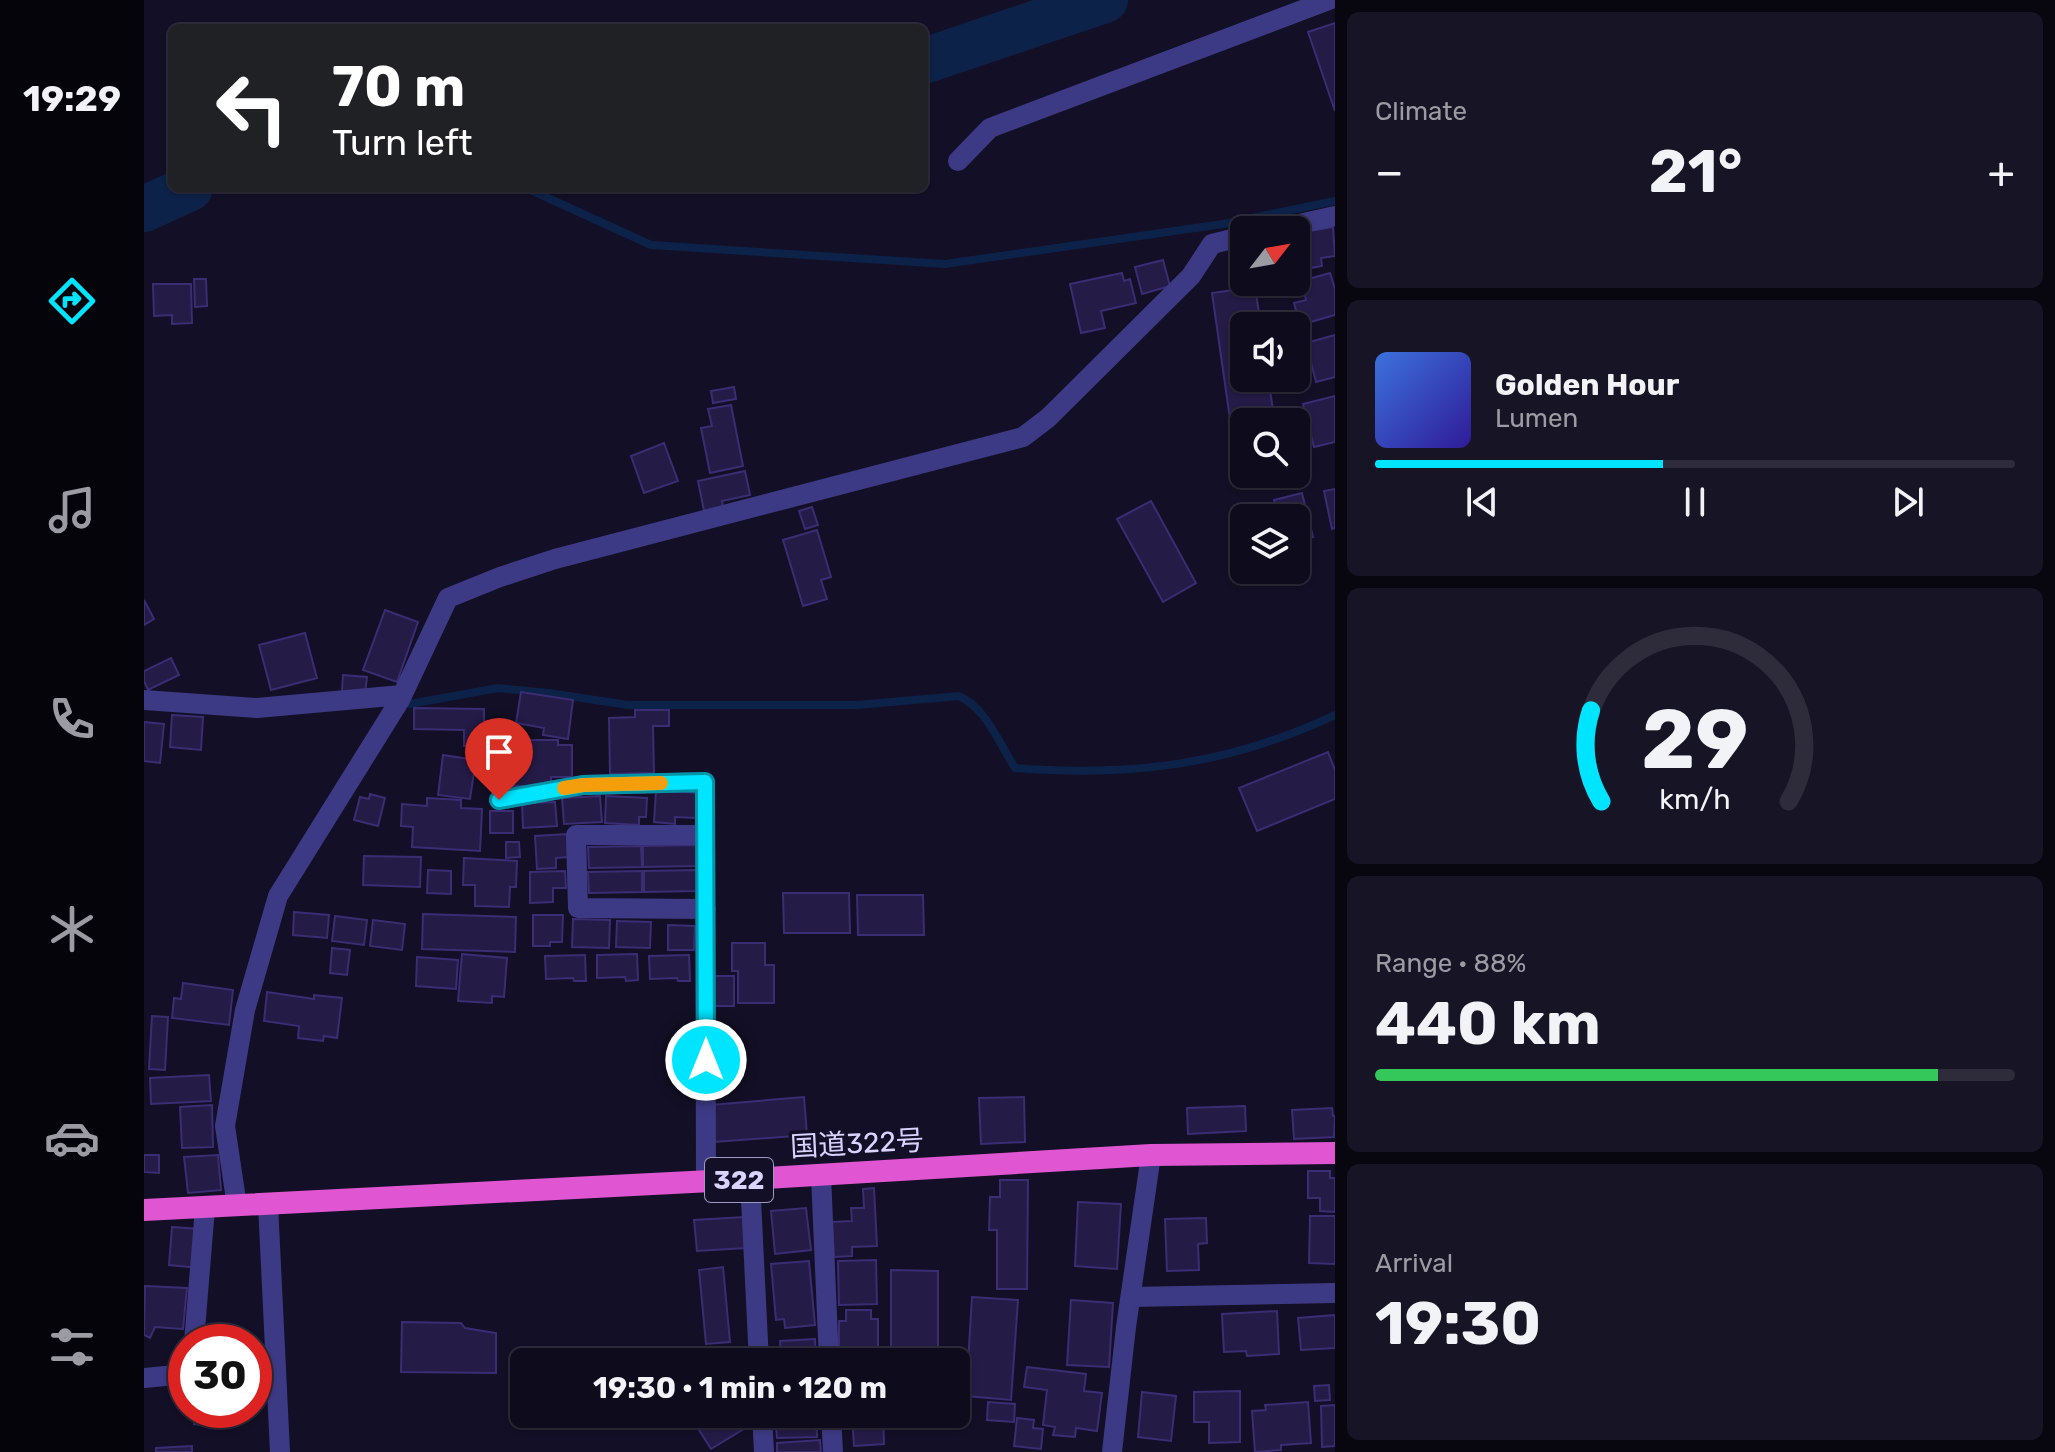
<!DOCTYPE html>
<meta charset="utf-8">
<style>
:root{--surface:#0e0b1c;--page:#171425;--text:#f1f3f6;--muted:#9b9ba3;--line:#2e2b3b;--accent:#00e5ff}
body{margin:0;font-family:Rubik,"Noto Sans JP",sans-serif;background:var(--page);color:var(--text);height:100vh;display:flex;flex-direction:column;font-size:30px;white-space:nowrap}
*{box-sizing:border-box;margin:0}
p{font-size:26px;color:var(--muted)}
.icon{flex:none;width:44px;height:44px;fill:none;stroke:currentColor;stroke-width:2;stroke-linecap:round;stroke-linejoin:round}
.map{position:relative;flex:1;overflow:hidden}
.side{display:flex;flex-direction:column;gap:12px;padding:12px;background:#08060f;width:720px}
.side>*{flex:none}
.guide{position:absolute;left:24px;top:24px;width:760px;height:168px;border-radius:12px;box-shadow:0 2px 6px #0004,0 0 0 2px var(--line);background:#202124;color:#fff;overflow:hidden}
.needle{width:52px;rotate:59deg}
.fabs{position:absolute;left:1086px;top:216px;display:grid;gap:16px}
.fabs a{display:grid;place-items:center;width:80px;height:80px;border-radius:12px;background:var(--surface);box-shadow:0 2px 6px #0004,0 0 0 2px var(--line);font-size:40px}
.speed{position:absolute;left:24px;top:1324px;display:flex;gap:16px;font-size:40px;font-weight:700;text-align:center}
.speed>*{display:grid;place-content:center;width:104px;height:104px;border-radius:50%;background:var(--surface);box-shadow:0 2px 6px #0004,0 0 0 2px var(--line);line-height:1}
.speed .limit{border:12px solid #d22;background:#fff;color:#111}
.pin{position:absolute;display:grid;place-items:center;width:68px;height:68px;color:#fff;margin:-82px -34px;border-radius:50% 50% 50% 0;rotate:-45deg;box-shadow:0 0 8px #0007}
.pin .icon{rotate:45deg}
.me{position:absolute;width:88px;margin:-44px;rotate:0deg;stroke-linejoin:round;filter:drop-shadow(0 0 6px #0008)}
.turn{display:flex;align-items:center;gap:28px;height:168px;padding:0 32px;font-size:36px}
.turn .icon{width:104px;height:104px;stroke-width:2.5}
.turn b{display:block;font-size:56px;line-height:68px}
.big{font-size:60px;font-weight:700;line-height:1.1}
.side .card{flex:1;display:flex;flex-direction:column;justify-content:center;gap:12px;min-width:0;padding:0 28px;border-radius:12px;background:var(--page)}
.side .dial{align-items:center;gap:0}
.dial svg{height:208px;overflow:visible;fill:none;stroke:var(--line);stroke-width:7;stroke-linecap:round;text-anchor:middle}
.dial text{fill:var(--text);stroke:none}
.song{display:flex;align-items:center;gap:24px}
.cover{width:96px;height:96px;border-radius:12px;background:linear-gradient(135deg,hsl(220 70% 55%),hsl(250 70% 35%))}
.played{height:8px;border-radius:4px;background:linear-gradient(90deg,var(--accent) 45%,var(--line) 45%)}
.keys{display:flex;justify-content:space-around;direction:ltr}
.heat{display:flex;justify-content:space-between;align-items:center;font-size:44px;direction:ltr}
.charge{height:12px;border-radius:6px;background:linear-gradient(90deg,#34c759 88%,var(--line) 0)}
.trip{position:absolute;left:366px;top:1348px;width:460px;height:80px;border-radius:12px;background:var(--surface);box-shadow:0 2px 6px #0004,0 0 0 2px var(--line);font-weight:700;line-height:80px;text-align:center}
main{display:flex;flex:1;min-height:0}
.dock{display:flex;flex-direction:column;width:144px;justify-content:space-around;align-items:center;background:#06040b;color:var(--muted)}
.dock .icon{width:56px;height:56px}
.dock .on{color:var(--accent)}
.dock b{font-size:36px;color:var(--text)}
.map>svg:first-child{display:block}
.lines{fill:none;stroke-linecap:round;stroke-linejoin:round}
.stream{stroke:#0c2248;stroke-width:8}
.river{stroke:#0c2248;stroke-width:46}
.building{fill:#241b47;stroke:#3b2d73;stroke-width:2}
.minor{stroke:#3d3a85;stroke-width:20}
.tertiary{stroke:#3d3a85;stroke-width:20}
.trunk{stroke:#e055d1;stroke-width:22}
.route-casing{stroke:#0095a6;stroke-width:20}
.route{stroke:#00e5ff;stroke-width:14}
.slow{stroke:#f59e0b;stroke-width:14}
.labels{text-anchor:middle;stroke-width:7;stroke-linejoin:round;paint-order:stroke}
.shield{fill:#130f26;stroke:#9e99be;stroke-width:2}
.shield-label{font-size:26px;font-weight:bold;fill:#d9d4ff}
.street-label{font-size:28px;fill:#d9d4ff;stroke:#130f26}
</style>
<main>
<nav class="dock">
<b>19:29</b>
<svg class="icon on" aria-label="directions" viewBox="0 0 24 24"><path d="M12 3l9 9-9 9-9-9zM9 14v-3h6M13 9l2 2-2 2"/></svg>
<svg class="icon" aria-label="music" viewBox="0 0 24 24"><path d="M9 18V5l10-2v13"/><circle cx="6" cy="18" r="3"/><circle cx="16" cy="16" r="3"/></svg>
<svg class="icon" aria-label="phone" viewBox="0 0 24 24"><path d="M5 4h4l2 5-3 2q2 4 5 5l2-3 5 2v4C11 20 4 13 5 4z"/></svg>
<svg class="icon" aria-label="climate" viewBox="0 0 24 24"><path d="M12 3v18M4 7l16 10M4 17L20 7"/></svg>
<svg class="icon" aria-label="car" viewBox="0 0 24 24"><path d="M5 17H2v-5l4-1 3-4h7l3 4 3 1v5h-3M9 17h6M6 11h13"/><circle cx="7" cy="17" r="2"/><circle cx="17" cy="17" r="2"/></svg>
<svg class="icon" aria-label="filters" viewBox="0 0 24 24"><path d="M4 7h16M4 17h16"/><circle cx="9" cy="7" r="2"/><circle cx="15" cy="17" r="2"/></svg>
</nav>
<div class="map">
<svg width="1191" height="1452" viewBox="0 0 1191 1452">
<rect width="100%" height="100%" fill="#130f26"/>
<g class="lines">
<path class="stream" d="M382,188L507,245L801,264L1079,224L1191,201
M266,704L354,688L405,693L484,705H713L815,696C843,709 855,743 871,768C988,777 1084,765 1191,715"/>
<path class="river" d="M780,61L961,0
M0,209L46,188"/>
</g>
<path class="building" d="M1191,23V111L1164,32Z
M1189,227L1191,256L1177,258L1178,266L1161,269L1154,233Z
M1019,260L1026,286L998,294L991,267Z
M978,273L980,281L986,279L992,303L957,311L961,328L937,333L926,284Z
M1186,273L1191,289V315L1156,325L1150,303L1162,300L1157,281Z
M50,279H62L63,306L51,307Z
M9,284H47L48,323L28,324V315L10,316Z
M1111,287L1117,326H1100V378H1124L1131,422H1100V432L1088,433L1068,293Z
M1191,335V377L1172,382L1162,343Z
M590,387L592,399L569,403L567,391Z
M1191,396V442L1170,447L1159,404Z
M587,405L599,466L566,473L557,428L568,426L564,409Z
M520,443L534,481L500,493L487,456Z
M601,471L606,495L578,501L579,507L560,511L554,481Z
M1191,489V528L1188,529L1180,491Z
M1158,493L1169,537L1152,541V518H1135L1130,500Z
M1007,501L1052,583L1019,602L973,519Z
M668,507L674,525L661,529L655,511Z
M673,530L687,577L677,580L683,599L659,606L639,540Z
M0,600L10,619L0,625Z
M241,610L274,622L253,682L219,670Z
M161,633L173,678L127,690L115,645Z
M27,658L35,675L4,690L0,681V671Z
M199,675L223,677L221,694L198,691Z
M377,692L429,700L424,739L399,735L400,728L372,723Z
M270,708L340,709V747L320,746V730L270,729Z
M491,710H525V726H509L510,773L466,774L465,718L491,717Z
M28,715L59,717L57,750L26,747Z
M0,722L20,724L16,763L0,761Z
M378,730V740H414V745H428V777H407V786H367L366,742H361L360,731Z
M1184,752L1191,770V799L1113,831L1095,788Z
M299,755L332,760L326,799L294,795Z
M512,790L554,793L552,818L531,817V824L510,822Z
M226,794L241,798L234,826L210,820L216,797L225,799Z
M456,796L458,822L420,824L418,798Z
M462,796L503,798L502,817H495V825L461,823Z
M283,798L317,800V808L338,809L336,851L268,847L269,827L257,826L258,804L283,806Z
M411,802L413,826L379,828L378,803Z
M346,811H369V833H346Z
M423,834L424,857L412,858V868L393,869L391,836Z
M362,842H375L376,857L362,858Z
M552,845V866L499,867V846Z
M497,846L498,867L445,868L444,847Z
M220,856L277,857L276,887L219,885Z
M320,858L373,861L372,887H366L365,907L331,906V885H319Z
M284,870L307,871V894L283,893Z
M553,870V891L500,892V871Z
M421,871L422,888H409V902L386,903V872Z
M498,871V892L445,893L444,872Z
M639,893H705L706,933H640Z
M713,895H779L780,935H714Z
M150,912L185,915L183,938L149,935Z
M279,914L372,917L371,952L278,949Z
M389,915H419L418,942H406V946H389Z
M191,916L223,920L220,945L188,941Z
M429,919L466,920L465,948L428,947Z
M229,920L261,924L258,950L226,946Z
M473,921L507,922L506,948L472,947Z
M524,925L551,926L550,950H524Z
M588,943H621V965H630V1003H594V971H588Z
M188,948L206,950L203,975L186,973Z
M318,954L363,958L360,997L348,996V1003L314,1001Z
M493,954L494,980L482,981L481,977L453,978V955Z
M441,955L442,981H430L429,978L402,979L401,956Z
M545,955L546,981H534L533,978L506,979L505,956Z
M273,957L314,960L312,989L272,986Z
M570,976H590V1006H570Z
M39,983L89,990L85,1025L28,1018L30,998L37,999Z
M123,992L170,999V995L198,998L193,1038L180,1036L179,1041L154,1038L155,1026L120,1021Z
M8,1016L24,1017L21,1070L5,1069Z
M65,1075L67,1101L7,1104L6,1078Z
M660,1097L663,1135L570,1142L567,1105Z
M880,1097L881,1142L837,1144L835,1098Z
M68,1105L69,1147L38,1148L36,1107Z
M1101,1106L1102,1131L1044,1134L1043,1108Z
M1188,1108L1189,1116H1191L1190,1137L1150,1139L1148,1110Z
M0,1155H15V1173L0,1172Z
M74,1155L77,1190L44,1193L40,1157Z
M1164,1171H1186V1178H1191V1212L1176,1211V1198H1164Z
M856,1180H884L883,1289H853V1230H845L846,1197H856Z
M730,1188L733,1246L708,1247V1256L690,1257L688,1222L708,1221L707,1208H720L719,1189Z
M934,1202L977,1204L973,1269L931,1266Z
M662,1208L667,1250L631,1254L627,1211Z
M1166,1216H1191V1264L1165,1263Z
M600,1217L602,1248L553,1251L550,1220Z
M1062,1218L1063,1243L1054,1244L1055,1270L1023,1271L1021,1219Z
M28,1227L57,1229L54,1268L25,1265Z
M732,1260L733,1304L695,1305L694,1261Z
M665,1261L671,1325L641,1328L640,1319L632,1320L627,1264Z
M579,1267L586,1342L562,1344L555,1270Z
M747,1270L794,1271V1358L747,1357Z
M1,1286L43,1288L39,1329L11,1327L6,1338L0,1335Z
M828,1297L874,1300L867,1400L822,1396Z
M927,1300L969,1303L965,1367L923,1365Z
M702,1310H727V1319H734V1362L695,1360V1321H702Z
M1133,1311L1135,1354L1103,1356L1102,1351L1080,1352L1078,1314Z
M1191,1315V1348L1157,1350L1154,1318Z
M258,1322L317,1323L321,1328L352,1333V1373L257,1372Z
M671,1339L672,1362H637L636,1341Z
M883,1367L942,1374L940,1391L958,1393L953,1431L932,1428L931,1437L909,1435L911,1427L899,1425L903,1390L880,1387Z
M1185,1385L1186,1400L1171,1401L1170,1386Z
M1096,1391V1442L1065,1443V1422H1050V1392Z
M998,1392L1032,1396L1027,1441L994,1437Z
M844,1402L871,1404L870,1422L843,1420Z
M1164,1402L1167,1443L1137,1445V1450L1111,1452L1108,1411L1122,1410L1121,1405Z
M1191,1405V1446L1178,1447L1177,1406Z
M50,1410H67V1426L50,1424Z
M545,1414H602L608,1424L567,1449Z
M631,1414H672L673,1437L633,1438Z
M708,1414H739L740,1444L710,1446Z
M873,1418L890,1420L889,1428L899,1429L897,1449L870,1446Z
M676,1440L677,1452H633V1443Z
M48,1446V1452H12V1448Z"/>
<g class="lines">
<path class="minor" d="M814,161L846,128L1185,0
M1128,230L1191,216
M0,700L113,708L258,695
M355,800L439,785L561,782L562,1181
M561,835H432L434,908L562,909
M677,1175L685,1362
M606,1179L615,1362
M93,1206L81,1126L101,1010L134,896L256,700L304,598L356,577L411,559L879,437L904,418L1047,276L1068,244L1100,236
M987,1297L1191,1293
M50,1342L61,1208
M0,1378L42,1374
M618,1414L620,1452
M687,1414L689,1452
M968,1452L982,1327L1007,1155"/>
<path class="tertiary" d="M124,1204L136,1452"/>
<path class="trunk" d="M0,1210L606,1179L1007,1155L1191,1153"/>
</g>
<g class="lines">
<defs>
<path id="route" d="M355,800L439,785L561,782L562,1060"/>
</defs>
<use href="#route" class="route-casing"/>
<use href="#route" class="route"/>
<path class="slow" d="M420,788L439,785L517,783"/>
</g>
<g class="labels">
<rect class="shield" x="561" y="1158" width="68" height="44" rx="6"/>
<g class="shield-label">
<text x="595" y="1189">322</text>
</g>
<g class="street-label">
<text transform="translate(713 1143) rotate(-3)" y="10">国道322号</text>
</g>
</g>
</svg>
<div class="fabs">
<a><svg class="needle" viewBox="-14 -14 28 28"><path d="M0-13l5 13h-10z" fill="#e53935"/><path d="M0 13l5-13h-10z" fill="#9b9ba3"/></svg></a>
<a><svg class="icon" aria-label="sound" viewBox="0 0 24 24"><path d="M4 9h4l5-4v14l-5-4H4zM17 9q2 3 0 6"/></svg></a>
<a><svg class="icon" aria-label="search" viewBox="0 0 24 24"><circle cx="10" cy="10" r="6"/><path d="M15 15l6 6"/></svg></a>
<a><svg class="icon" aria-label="layers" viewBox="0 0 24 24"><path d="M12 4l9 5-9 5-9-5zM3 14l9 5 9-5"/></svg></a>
</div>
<div class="speed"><div class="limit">30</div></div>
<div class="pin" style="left:355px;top:800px;background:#d93025"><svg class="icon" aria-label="arrive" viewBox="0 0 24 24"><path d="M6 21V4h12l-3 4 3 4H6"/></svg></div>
<svg class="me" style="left:562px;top:1060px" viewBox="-20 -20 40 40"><circle r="17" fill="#00e5ff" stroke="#fff" stroke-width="3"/><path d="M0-11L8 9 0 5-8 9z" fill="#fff"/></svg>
<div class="trip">19:30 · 1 min · 120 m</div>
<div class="guide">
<div class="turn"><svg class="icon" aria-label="left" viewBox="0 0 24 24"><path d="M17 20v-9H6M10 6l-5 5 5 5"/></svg><div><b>70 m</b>Turn left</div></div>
</div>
</div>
<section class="side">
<div class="card"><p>Climate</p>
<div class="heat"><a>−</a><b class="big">21°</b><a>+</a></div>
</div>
<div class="card">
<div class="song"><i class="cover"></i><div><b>Golden Hour</b><p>Lumen</p></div></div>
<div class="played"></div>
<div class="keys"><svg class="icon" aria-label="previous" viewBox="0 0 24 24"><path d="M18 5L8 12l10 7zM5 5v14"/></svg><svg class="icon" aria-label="pause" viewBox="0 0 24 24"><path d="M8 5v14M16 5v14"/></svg><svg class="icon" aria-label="next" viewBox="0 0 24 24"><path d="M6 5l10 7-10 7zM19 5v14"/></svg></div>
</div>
<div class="card dial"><svg viewBox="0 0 100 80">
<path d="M14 69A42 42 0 1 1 86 69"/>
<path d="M14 69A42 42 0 0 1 10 34" stroke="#00e5ff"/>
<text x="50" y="56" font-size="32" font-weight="700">29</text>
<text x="50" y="72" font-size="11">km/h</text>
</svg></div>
<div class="card"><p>Range · 88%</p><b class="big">440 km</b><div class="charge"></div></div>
<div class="card"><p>Arrival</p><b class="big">19:30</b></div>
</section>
</main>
